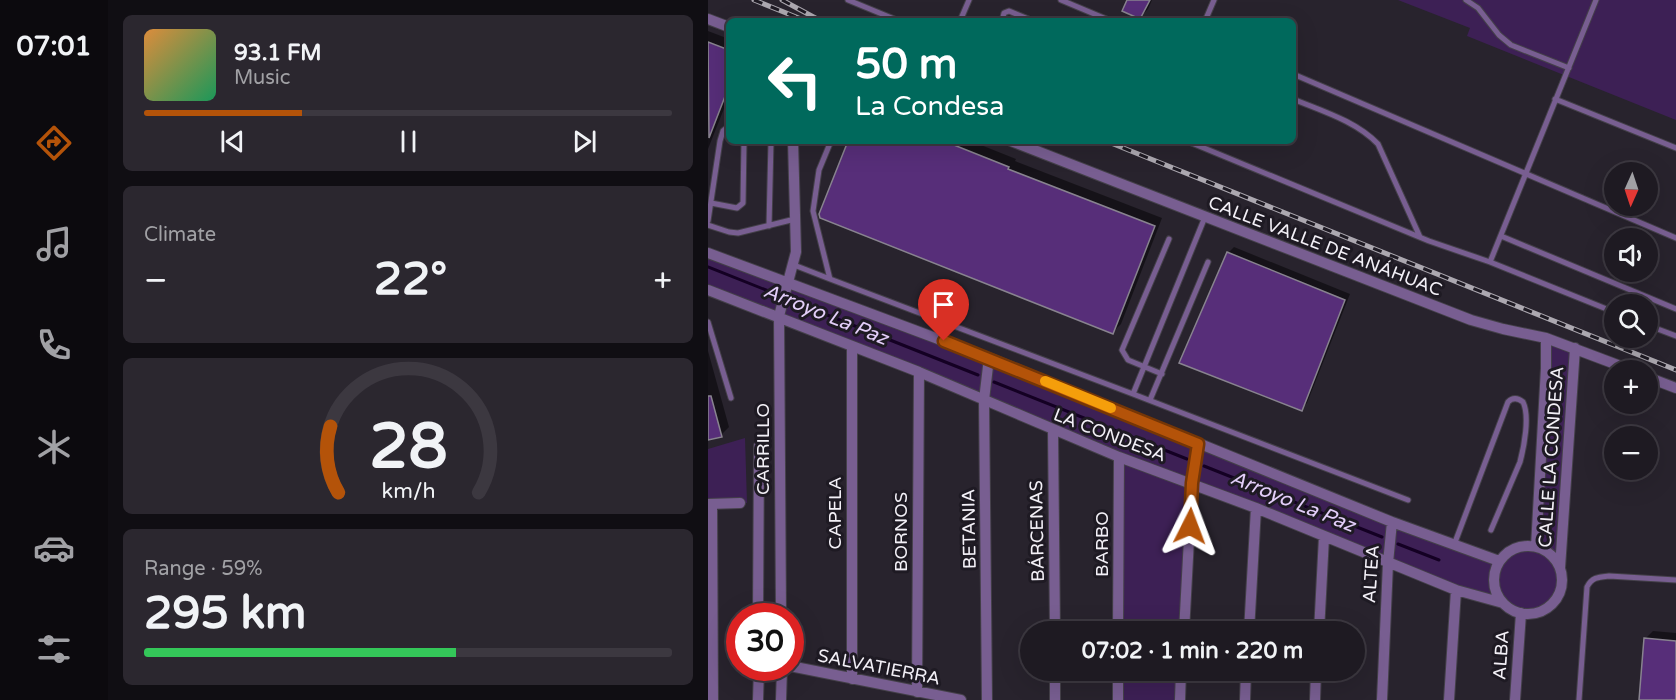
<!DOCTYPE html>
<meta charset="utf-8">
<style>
:root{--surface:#1e1a22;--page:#2b272f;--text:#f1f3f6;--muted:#a1a1a5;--line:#3c3840;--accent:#b45309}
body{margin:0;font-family:"Varela Round",sans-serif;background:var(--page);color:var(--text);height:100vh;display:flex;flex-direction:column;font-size:22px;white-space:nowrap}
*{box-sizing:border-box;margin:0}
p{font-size:20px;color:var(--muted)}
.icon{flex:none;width:33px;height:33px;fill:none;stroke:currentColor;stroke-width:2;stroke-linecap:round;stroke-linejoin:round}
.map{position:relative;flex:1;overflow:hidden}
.sheet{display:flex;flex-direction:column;gap:15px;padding:15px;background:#100e13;width:600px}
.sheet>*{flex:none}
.top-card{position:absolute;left:18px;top:18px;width:570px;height:126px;border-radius:9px;box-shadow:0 6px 24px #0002,0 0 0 2px var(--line);background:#00695c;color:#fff;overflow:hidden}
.needle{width:39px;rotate:183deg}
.fabs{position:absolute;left:896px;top:162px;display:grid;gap:12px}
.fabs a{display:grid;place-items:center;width:54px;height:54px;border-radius:50%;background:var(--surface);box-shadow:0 6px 24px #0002,0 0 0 2px var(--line);font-size:30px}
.speed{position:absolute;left:18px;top:603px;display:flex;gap:12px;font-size:30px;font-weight:700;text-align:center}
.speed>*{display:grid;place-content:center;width:78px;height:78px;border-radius:50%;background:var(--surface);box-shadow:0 6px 24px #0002,0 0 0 2px var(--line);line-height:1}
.speed .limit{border:9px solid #d22;background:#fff;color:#111}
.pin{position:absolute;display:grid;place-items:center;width:51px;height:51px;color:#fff;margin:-62px -26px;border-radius:50% 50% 50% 0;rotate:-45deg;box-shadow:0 0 6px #0007}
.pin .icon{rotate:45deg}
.me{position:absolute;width:66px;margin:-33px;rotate:3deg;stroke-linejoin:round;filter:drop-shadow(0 0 4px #0008)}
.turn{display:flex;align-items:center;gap:21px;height:126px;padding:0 30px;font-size:27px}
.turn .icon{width:78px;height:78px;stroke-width:2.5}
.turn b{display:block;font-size:42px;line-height:51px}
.big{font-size:45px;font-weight:700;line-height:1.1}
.sheet .tile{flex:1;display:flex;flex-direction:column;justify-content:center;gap:9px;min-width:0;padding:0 21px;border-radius:9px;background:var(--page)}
.sheet .dial{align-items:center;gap:0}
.dial svg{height:156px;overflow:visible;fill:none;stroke:var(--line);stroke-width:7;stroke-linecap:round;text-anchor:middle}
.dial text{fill:var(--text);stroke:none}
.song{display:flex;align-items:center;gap:18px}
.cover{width:72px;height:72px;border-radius:9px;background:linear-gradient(135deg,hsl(30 70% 55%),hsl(150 70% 35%))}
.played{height:6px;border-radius:3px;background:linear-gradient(90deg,var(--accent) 30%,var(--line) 30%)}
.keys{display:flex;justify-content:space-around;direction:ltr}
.heat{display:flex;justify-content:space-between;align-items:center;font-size:33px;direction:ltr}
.charge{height:9px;border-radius:4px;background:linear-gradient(90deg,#34c759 59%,var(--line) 0)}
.trip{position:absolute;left:312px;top:621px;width:345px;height:60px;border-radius:30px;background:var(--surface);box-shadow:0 6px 24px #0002,0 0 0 2px var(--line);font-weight:700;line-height:60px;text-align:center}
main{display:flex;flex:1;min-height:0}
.tabs{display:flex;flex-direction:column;width:108px;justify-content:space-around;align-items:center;background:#0c0a0e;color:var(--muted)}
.tabs .icon{width:42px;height:42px}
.tabs .active{color:var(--accent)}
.tabs b{font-size:27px;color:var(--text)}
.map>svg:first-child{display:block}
.green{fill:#3d2055}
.shadow{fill:#0007}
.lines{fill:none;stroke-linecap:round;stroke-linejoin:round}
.stream{stroke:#140023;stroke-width:3}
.building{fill:#572e79;stroke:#88838f;stroke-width:1.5}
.service-casing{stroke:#444049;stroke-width:7}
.minor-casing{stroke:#444049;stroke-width:12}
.service{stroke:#785e91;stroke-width:5}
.minor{stroke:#785e91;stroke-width:10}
.rail-casing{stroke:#aca8b0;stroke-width:5}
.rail{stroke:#1e1a23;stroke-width:3;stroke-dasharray:9;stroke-linecap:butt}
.route-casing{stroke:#753606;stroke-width:15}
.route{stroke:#b45309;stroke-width:10}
.slow{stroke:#f59e0b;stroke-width:10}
.labels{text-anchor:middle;stroke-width:6;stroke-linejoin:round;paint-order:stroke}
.street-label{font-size:18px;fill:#f3f0f7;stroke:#1e1a23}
.water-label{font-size:20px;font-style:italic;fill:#e3cef9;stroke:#1e1a23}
</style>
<main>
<nav class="tabs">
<b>07:01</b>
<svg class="icon active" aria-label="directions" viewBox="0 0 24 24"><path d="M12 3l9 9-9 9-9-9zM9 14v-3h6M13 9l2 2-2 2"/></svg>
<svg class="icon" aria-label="music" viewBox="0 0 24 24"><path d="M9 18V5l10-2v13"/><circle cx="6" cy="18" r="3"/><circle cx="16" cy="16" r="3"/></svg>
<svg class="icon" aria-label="phone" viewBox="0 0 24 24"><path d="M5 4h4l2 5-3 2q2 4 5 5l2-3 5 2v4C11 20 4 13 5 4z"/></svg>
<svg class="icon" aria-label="climate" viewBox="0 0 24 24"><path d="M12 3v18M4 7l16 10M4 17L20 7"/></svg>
<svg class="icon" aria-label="car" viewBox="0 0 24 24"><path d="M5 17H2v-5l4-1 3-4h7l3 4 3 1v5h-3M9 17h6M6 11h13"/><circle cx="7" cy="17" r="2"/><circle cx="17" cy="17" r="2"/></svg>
<svg class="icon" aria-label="filters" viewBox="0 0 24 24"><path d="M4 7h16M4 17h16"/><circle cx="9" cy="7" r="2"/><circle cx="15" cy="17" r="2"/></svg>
</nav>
<section class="sheet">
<div class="tile">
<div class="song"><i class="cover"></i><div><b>93.1 FM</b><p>Music</p></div></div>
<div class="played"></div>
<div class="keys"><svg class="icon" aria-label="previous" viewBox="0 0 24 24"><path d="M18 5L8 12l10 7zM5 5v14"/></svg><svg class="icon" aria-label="pause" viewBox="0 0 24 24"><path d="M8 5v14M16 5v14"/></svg><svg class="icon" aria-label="next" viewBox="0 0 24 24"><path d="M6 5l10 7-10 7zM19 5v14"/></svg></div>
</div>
<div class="tile"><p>Climate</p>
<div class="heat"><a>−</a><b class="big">22°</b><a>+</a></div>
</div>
<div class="tile dial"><svg viewBox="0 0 100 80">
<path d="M14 69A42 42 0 1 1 86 69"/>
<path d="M14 69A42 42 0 0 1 10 35" stroke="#b45309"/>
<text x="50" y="56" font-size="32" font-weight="700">28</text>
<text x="50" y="72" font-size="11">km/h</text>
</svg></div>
<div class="tile"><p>Range · 59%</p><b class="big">295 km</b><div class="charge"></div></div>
</section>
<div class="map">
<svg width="968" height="700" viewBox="0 0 968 700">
<rect width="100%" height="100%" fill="#28232d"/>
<path class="green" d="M690,0H968V120L759,36L762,28Z
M0,253L791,561C803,549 811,546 828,547L838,338L867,348L852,568C859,606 825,626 795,603L484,484L476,631H410L411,457L0,290Z
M37,438L39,503L0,504V449Z
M410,671H473L472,700H410Z"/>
<path class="shadow" d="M420,0H444L440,9L432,17Z
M0,31L21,39V96L0,149Z
M141,141H263L308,159L307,161L454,218L413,324L405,332Z
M526,247L642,294L599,403L594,409L520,253Z
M0,351L21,427L13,435L0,439Z
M945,631L968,633V700H933L937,639Z"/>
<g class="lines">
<path class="stream" d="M0,267L73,296
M79,299L270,375
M286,382L479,459
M496,466L674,537
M690,544L731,560"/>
</g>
<path class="building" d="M419,0H442L432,19L414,11Z
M0,42L21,50V86L1,138Z
M140,141H236L301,167L300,169L447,226L405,334L112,218L111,214Z
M519,252L637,300L594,411L471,363Z
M0,396H3L14,437L0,440Z
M936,638L968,641V700H931Z"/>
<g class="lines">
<defs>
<path id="service" d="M140,0L191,21
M353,0L403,21
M758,0L770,8L791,35L803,45L861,68
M252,21L261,0
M294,21L296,13L301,11L325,21
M497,21L506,0
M585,74L968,238
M585,99C614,111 648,121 670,144L712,237
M847,99L968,148
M123,141L111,170L105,211L122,279L425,394L497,217
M479,141L721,241L782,262L906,312
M3,203L29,208L35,203L36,141
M0,221L12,141L15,131L21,126
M0,225L21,232L30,233L87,219
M61,226L63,141
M793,236L968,309
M782,262L888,0
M86,265L122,279
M0,322L23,398
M939,325L968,336
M454,374L420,360L414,350L461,239
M425,394L700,500
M442,400L500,262
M746,545L800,402C805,397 810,398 815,402C822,416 816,447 812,462L783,530
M871,700L879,587C884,577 891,577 901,576L968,580"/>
<path id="minor" d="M0,19L21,27
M303,141L763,320L795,329L838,338L923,370
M0,253L281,358L684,522L791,561
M0,290L211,372L411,457L548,508L748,590L795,603
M144,347V679
M939,377L968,388
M345,430L347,632
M0,504L32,503
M4,504L5,700
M786 580a34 34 0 1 1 68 0a34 34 0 1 1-68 0Z
M828,547L838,368V338
M852,568L867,348
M50,616L51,446
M73,616L71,316L88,252L85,141
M410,632L411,457
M476,632L484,483L490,444
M541,632L548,508
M611,632L616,537
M82,666L253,700
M347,670V700
M209,692L211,372
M50,700L51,668
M73,700L74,668
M279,700L276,400L281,358
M410,700V670
M472,700L473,670
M537,700L538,670
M607,700L608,670
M674,700L680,563L684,522
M741,700L748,590
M807,700L813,613"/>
</defs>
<use href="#service" class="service-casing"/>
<use href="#minor" class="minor-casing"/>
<use href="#service" class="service"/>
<use href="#minor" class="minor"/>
<defs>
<path id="rail" d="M46,0L98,21
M74,0L113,21
M398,141L968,370"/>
</defs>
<use href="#rail" class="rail-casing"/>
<use href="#rail" class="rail"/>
</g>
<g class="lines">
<defs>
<path id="route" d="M236,341L490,444L484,483L482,526"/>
</defs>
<use href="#route" class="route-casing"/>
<use href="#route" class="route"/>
<path class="slow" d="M337,381L403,408"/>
</g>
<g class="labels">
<g class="street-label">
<text transform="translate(617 246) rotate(21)" y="6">CALLE VALLE DE ANÁHUAC</text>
<text transform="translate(402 435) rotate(21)" y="6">LA CONDESA</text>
<text transform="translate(55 449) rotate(-90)" y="6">CARRILLO</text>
<text transform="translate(843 457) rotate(-86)" y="6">CALLE LA CONDESA</text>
<text transform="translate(127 513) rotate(-90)" y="6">CAPELA</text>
<text transform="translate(261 529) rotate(-91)" y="6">BETANIA</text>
<text transform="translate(329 531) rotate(-91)" y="6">BÁRCENAS</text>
<text transform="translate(193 532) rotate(-90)" y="6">BORNOS</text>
<text transform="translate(394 544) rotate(-90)" y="6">BARBO</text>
<text transform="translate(663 574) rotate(-86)" y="6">ALTEA</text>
<text transform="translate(793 655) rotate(-86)" y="6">ALBA</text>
<text transform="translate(171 667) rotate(11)" y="6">SALVATIERRA</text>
</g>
<g class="water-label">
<text transform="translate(118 314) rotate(22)" y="7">Arroyo La Paz</text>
<text transform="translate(585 501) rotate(22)" y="7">Arroyo La Paz</text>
</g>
</g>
</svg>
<div class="fabs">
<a><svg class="needle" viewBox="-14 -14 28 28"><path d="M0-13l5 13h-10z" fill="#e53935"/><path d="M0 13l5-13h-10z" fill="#a1a1a5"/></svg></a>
<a><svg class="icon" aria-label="sound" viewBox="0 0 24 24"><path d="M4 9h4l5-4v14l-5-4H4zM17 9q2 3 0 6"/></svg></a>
<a><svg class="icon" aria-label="search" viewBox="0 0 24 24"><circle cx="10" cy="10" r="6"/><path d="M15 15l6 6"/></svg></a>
<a>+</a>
<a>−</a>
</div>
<div class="speed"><div class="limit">30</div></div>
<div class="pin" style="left:236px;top:341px;background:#d93025"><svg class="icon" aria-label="arrive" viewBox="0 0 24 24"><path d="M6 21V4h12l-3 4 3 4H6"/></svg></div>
<svg class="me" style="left:482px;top:526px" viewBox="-20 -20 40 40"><path d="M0-17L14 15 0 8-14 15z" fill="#b45309" stroke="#fff" stroke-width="4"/></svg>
<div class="trip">07:02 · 1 min · 220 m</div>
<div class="top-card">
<div class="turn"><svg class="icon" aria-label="left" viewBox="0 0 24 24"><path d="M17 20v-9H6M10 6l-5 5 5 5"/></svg><div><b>50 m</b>La Condesa</div></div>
</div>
</div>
</main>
